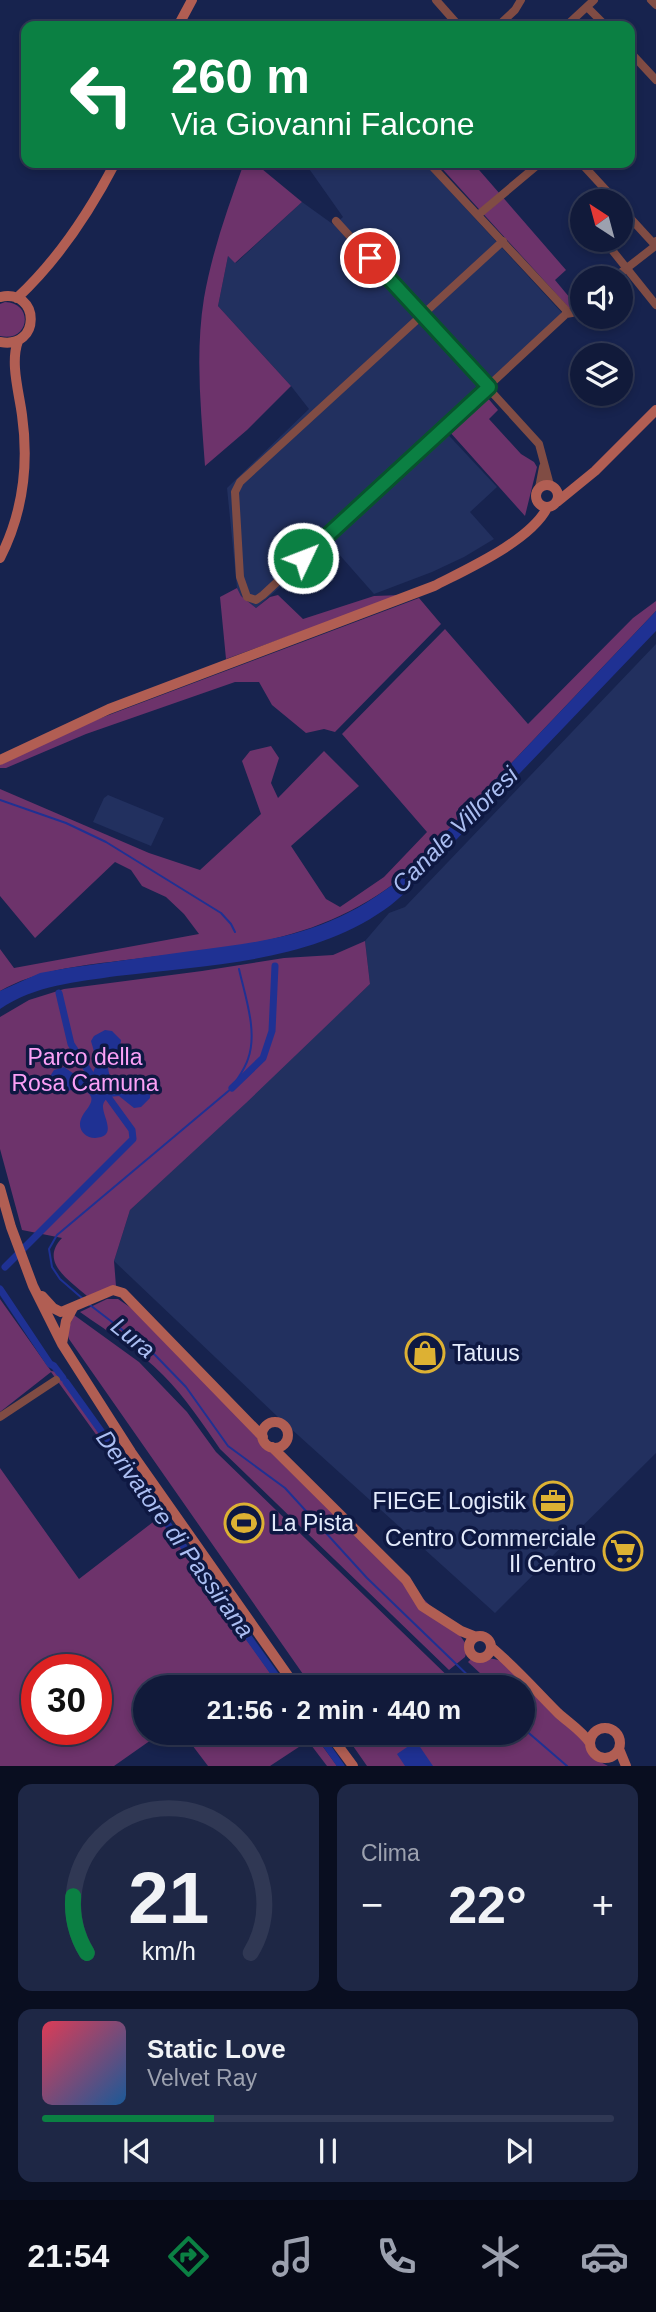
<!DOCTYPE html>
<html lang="it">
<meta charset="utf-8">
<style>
:root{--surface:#111a3a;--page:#1e2745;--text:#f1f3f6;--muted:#9ca1af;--line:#303854;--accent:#0b8043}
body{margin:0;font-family:Helvetica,sans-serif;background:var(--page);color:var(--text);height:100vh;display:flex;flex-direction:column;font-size:26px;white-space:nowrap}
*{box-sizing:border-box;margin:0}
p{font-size:23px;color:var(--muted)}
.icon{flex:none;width:38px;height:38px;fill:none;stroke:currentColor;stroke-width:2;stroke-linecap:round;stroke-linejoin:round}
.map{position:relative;height:1766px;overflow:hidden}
.details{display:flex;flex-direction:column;gap:18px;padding:18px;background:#090e20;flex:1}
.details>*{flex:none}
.top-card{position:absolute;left:21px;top:21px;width:614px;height:147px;border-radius:14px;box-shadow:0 4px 10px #0003,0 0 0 2px var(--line);background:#0b8043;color:#fff;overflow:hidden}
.needle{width:46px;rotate:324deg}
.fabs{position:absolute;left:570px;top:189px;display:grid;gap:14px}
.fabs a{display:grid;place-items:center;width:63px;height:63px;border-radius:50%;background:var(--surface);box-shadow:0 4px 10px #0003,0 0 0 2px var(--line);font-size:35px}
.speed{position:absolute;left:21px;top:1654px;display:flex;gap:14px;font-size:35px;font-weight:700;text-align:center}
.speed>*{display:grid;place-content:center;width:91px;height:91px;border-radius:50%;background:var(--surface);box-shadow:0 4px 10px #0003,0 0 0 2px var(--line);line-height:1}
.speed .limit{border:10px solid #d22;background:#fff;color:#111}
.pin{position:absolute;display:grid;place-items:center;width:60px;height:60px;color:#fff;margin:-30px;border:4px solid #fff;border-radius:50%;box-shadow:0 2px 7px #0007}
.me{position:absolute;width:77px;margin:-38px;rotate:47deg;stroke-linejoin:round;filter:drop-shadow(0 0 5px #0008)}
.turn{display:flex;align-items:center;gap:24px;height:147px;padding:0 35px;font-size:32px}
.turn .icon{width:91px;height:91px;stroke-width:2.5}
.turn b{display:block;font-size:49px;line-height:60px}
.big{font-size:52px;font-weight:800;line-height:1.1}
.details .tile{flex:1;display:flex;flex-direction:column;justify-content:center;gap:10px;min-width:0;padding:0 24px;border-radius:14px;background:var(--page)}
.details .dial{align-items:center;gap:0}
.dial svg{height:182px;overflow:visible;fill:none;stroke:var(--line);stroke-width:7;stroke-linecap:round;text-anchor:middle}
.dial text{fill:var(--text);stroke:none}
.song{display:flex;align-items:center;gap:21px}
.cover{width:84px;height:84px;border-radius:10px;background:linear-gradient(135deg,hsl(350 70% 55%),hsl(210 70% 35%))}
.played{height:7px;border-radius:4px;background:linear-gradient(90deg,var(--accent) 30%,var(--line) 30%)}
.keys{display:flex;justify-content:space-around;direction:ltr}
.heat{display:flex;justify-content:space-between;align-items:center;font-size:38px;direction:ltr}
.details .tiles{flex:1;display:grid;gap:18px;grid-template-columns:1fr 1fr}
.tile:last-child{grid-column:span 2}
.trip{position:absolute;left:133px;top:1675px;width:402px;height:70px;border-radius:35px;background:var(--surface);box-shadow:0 4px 10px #0003,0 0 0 2px var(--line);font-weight:800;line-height:70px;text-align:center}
.dock{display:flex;height:112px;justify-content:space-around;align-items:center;background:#070a17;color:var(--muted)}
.dock .icon{width:49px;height:49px}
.dock .active{color:var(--accent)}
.dock b{font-size:32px;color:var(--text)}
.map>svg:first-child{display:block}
.built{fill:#22305f}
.green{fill:#6d336b;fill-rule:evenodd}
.water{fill:#1f3193}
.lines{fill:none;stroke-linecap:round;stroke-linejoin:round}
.stream{stroke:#1f3193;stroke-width:2}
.canal{stroke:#1f3193;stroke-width:7}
.street{stroke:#804c44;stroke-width:8}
.secondary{stroke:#b15e53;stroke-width:10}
.route-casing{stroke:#07532c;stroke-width:18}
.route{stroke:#0b8043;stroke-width:12}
.labels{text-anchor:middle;stroke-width:7;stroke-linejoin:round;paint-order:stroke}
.park-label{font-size:23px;fill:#fba0f6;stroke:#0e1842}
.poi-label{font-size:23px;fill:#e3eafb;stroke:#0e1842;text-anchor:start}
.water-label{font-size:24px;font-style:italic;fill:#abbef2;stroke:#0e1842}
</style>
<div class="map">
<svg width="656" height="1766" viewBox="0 0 656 1766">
<rect width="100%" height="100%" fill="#17234e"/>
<path class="built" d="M305,163H424L563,314L439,425L497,487L470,512L494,539L464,557L432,572L374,594L330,544L256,608L241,596L237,588L227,488L309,409L291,386L218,306L228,256L236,263L302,202L334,225L343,217Z
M656,644V1453L495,1613L278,1417L114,1261L130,1210L370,984L365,941L389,913L405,907Z
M108,795L164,818L151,846L93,822L104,798Z"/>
<path class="green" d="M244,163H265L262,169L302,202L235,263L228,256L218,306L291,386L247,430L205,466C201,410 195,354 204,298C212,252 228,207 244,163Z
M437,163H473L566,270L555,280L575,304L570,309Z
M5,302C35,303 29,343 0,336V304Z
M486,396L498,410L489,419L521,454L534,462L537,467L525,516L449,431Z
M237,588L241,596L256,608L270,597L278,595L303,619L374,596L402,595L226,659L220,597Z
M419,598L441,624L335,732L324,729L306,733L272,705L259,682H235L86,734L6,768H0V765L85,724Z
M656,601V611L405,875C316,947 227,947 118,961C78,966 37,970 0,991V949L14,968L199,934L184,914L166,897L142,886L131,870L115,862L35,938L0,896V789L149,853L200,870L261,814L242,761L250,751L271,746L279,758L271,783L278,798L324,751L359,786L291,846L326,899L340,907L384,877L427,832L342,734L445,629L528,724L633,618Z
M365,941L370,984L246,1103L130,1210L114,1261L116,1286L87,1296C69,1280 39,1262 62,1238L22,1230L0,1149V1017L29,1000L64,989L202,971L284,958L333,955Z
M0,1299L51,1371L58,1372L280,1687H145V1732L161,1733L114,1766H0V1468L79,1579L157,1519L51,1372L0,1412ZM37,1670H96V1729H37Z
M107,1299H118L137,1312L231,1409L459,1634L468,1647L465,1657L449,1670L220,1449C203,1424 185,1397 163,1375C139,1350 108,1332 80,1312Z
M74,1315L139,1362L187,1412L216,1452L459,1687H312L69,1339L67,1332Z
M472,1658C483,1661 490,1656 501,1661L586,1742L591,1757L608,1766H367L344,1733L523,1732V1687H495L468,1662Z
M183,1733H313L337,1766H327L308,1741L270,1766H208Z"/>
<path class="water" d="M656,611V631L409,889C401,896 393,904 384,910C308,963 206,965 117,976C77,982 35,985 0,1009V991L40,973L68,968C109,962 150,957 191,951C278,940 334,933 405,875Z
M105,1030L112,1031L121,1040L119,1054L108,1067C111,1104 154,1059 150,1098L141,1107L134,1108L119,1096L108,1097C105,1101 103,1102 103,1107C103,1117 118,1137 95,1138C85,1138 77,1129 81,1119C85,1108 103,1098 80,1088C67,1089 51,1102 49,1078L54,1070L64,1067L80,1078L93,1073L97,1062L91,1041L94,1036Z
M416,1741L433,1766H405L397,1754Z"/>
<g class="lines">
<path class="stream" d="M0,800L66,823L106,842L221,913L231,924L235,932
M83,1299L60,1279L52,1267L49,1249L57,1235L232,1088C237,1079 245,1069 248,1059C258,1032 245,996 239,969
M90,1305L155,1355L186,1387L228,1446L285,1488L367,1578L480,1687
M523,1728L567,1766"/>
<path class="canal" d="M59,993L71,1044L95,1081
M232,1088L263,1058L272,1031L275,966
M5,1267L133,1139L132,1130L103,1090
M0,1289L50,1364L54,1366L63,1378
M66,1382L284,1687
M317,1732L341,1766"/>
<path class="street" d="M436,0L459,26
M651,0L656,5
M587,7L606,26
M498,26L515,10L521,0
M566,26L594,0
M630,52L656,80
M429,163L566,310V314
M581,163L616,201
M621,208L655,245
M478,215L540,163
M336,221L539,444L550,485
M604,240L656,305
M503,241L240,482L235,492L240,577L247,597L256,600L263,595L566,314L572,313L583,305
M614,278L654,247L656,241
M539,488L543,467
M0,1417L56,1380"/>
<path class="secondary" d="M178,26L192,0
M0,297C41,288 41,350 0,342
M17,298C59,259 89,213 115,163
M536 496a11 11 0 1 1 22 0a11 11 0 1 1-22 0Z
M557,502L595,471L656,410
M0,558C23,513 29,465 22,415C19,392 10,363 18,341
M0,760L109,709L434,586C467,569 530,541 547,508
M0,1188L11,1227L33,1286L62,1344L131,1452L296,1687
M42,1296L53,1308L61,1312L113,1290L123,1293L263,1437
M62,1344L66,1321L73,1308
M262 1435a13 13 0 1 1 26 0a13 13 0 1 1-26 0Z
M272,1447L406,1580L422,1606L461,1631L476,1637
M469 1647a11 11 0 1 1 22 0a11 11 0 1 1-22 0Z
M491,1647C515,1667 536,1691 558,1713C569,1723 582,1731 590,1743
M590 1743a15 15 0 1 1 30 0a15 15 0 1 1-30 0Z
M328,1732L353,1766
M619,1749L626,1766"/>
</g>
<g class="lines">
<defs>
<path id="route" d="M303,558L489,387L370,258"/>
</defs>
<use href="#route" class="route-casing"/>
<use href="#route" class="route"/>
</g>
<defs>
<symbol id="shop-ring" viewBox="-11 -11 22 22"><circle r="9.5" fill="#0e1842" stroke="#ddb133" stroke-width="1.5"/><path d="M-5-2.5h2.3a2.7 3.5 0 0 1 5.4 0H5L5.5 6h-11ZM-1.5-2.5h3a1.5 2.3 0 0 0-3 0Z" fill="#ddb133"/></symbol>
<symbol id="office-ring" viewBox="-11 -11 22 22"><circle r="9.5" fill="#0e1842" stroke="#ddb133" stroke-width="1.5"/><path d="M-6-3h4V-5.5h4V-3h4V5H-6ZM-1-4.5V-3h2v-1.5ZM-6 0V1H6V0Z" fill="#ddb133"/></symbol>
<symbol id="stadium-ring" viewBox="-11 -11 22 22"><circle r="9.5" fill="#0e1842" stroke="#ddb133" stroke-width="1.5"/><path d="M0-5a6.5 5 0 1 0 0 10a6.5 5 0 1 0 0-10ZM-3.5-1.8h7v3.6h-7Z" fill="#ddb133"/></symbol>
<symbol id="supermarket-ring" viewBox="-11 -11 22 22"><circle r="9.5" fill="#0e1842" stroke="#ddb133" stroke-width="1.5"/><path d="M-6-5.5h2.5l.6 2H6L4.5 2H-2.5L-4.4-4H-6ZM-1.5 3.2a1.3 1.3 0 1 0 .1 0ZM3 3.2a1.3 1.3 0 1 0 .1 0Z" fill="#ddb133"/></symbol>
</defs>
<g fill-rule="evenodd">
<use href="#shop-ring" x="403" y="1331" width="44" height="44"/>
<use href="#office-ring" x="531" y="1479" width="44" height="44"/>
<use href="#stadium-ring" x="222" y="1501" width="44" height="44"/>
<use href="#supermarket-ring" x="601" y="1529" width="44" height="44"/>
</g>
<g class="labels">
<g class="park-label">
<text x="85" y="1065">Parco della<tspan x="85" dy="26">Rosa Camuna</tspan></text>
</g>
<g class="poi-label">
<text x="452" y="1361">Tatuus</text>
<text x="526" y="1509" text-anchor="end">FIEGE Logistik</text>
<text x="271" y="1531">La Pista</text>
<text x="596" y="1546" text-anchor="end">Centro Commerciale<tspan x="596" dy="26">Il Centro</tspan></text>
</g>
<g class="water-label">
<text transform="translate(455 830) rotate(-45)" y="8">Canale Villoresi</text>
<text transform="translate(133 1338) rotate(39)" y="8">Lura</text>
<text transform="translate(175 1534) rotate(54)" y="8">Derivatore di Passirana</text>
</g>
</g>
</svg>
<div class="fabs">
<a><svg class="needle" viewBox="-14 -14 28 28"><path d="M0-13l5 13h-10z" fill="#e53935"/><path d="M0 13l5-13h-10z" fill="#9ca1af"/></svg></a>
<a><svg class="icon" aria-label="sound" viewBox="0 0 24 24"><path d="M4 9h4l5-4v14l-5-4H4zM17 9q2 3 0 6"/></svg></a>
<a><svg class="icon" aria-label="layers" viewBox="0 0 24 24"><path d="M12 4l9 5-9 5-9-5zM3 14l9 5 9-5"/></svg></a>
</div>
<div class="speed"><div class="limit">30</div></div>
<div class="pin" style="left:370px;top:258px;background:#d93025"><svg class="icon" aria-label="arrive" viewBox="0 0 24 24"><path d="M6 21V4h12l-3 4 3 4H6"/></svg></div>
<svg class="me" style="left:303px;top:558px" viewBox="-20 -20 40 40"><circle r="17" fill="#0b8043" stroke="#fff" stroke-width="3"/><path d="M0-11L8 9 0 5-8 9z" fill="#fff"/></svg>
<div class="trip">21:56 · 2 min · 440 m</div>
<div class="top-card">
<div class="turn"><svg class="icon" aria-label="left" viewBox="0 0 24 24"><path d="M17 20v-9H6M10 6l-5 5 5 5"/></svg><div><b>260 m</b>Via Giovanni Falcone</div></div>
</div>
</div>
<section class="details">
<div class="tiles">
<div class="tile dial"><svg viewBox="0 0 100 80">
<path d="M14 69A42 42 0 1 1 86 69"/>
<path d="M14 69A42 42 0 0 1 8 44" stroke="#0b8043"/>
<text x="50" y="56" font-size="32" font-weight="700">21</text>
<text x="50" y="72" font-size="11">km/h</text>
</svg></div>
<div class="tile"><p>Clima</p>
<div class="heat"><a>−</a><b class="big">22°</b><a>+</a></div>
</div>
<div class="tile">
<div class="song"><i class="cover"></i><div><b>Static Love</b><p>Velvet Ray</p></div></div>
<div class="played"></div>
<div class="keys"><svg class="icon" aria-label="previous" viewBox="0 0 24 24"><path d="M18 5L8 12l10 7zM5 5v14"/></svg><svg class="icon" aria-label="pause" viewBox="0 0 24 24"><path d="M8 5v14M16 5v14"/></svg><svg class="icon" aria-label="next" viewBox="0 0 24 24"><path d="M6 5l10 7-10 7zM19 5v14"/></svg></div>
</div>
</div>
</section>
<nav class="dock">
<b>21:54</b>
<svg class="icon active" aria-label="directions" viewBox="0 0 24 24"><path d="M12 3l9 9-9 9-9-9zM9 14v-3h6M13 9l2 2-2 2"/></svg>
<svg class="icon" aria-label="music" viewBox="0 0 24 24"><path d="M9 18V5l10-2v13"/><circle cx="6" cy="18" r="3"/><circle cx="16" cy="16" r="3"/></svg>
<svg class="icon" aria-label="phone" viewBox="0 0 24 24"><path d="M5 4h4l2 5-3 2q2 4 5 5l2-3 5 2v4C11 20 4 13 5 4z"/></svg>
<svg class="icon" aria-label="climate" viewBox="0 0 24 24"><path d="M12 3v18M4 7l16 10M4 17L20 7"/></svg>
<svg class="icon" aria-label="car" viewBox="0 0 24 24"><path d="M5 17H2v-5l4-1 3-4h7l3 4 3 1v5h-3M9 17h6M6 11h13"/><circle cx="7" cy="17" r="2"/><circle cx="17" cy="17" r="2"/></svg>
</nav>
